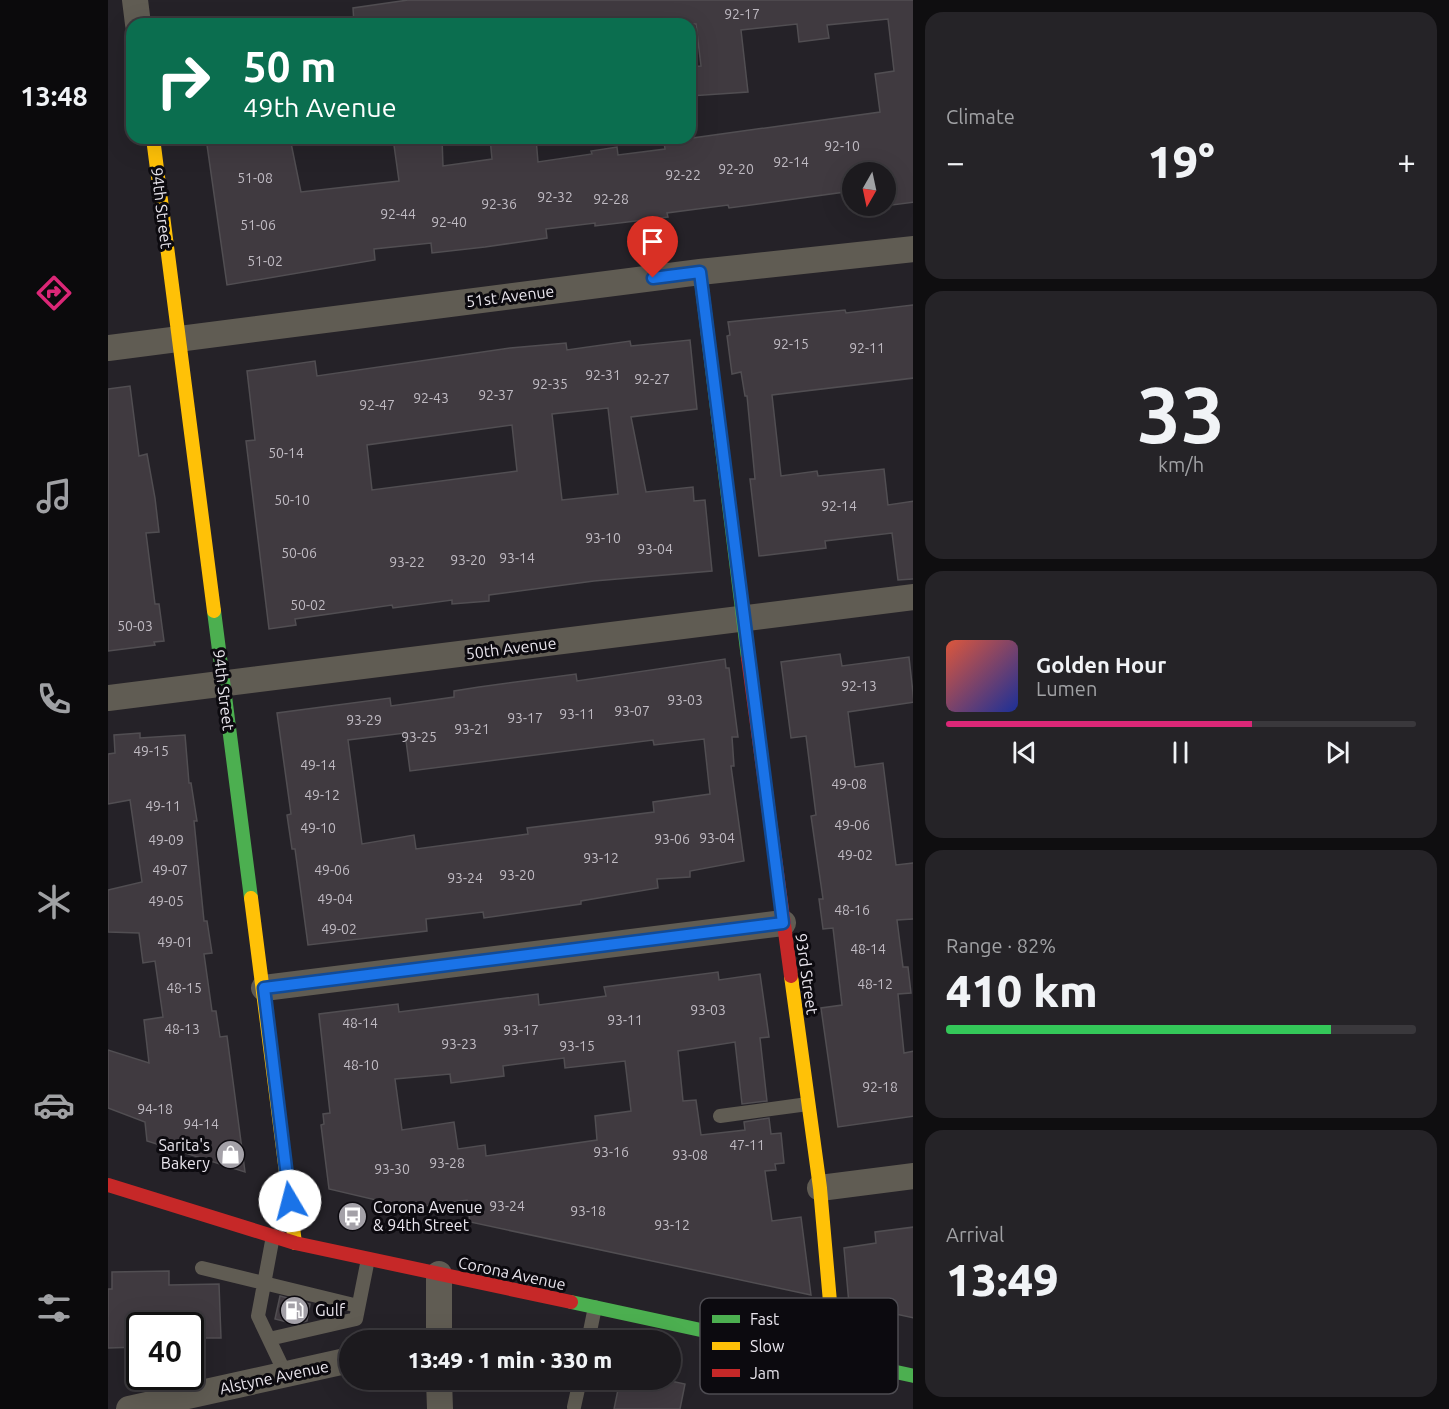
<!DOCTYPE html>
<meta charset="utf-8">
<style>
:root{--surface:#1c1a1e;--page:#252327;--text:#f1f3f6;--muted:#a0a1a4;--line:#3a383c;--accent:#db2777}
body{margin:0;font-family:Ubuntu,sans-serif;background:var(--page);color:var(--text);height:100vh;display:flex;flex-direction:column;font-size:22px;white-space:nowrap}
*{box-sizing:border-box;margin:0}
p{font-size:20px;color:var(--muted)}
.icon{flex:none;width:33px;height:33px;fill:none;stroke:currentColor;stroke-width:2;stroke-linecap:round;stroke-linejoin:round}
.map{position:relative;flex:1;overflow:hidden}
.side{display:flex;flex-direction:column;gap:12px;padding:12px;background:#0f0e10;width:536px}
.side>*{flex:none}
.banner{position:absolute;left:18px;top:18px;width:570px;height:126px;border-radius:18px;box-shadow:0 6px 24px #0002,0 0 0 2px var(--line);background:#0b6e4f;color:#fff;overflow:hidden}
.needle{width:39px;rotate:189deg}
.tools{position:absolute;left:734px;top:162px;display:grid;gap:12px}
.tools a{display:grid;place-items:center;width:54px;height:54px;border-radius:50%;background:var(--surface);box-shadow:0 6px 24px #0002,0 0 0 2px var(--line);font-size:30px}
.speed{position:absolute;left:18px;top:1312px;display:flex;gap:12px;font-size:30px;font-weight:700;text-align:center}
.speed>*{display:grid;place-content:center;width:78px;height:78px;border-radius:50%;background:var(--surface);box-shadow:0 6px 24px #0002,0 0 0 2px var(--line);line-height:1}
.speed .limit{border:3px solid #111;border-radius:9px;background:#fff;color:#111}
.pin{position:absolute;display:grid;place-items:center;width:51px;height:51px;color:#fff;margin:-62px -26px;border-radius:50% 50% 50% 0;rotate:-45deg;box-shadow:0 0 6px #0007}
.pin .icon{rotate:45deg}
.me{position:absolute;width:66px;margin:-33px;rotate:352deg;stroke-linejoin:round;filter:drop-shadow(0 0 4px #0008)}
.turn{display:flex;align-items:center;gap:21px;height:126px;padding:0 18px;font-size:27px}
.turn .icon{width:78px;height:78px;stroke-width:2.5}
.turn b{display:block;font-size:42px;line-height:51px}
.big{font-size:45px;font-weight:800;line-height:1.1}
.side .widget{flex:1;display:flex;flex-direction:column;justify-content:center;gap:9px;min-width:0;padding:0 21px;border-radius:18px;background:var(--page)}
.side .dial{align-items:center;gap:0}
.dial b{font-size:78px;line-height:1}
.song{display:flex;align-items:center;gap:18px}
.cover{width:72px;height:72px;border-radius:9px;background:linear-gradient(135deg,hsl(10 70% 55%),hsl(230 70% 35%))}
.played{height:6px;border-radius:3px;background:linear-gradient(90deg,var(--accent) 65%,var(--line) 65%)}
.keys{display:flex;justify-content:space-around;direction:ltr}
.heat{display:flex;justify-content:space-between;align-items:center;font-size:33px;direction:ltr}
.charge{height:9px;border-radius:4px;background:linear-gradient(90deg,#34c759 82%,var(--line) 0)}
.trip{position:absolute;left:231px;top:1330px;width:342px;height:60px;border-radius:30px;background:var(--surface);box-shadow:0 6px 24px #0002,0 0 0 2px var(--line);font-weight:800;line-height:60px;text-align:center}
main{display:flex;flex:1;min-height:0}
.dock{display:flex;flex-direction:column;width:108px;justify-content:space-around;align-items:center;background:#0b0a0c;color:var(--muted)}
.dock .icon{width:42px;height:42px}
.dock .current{color:var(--accent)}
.dock b{font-size:27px;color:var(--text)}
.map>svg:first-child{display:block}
.building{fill:#403a40;stroke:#514e52;stroke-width:1.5;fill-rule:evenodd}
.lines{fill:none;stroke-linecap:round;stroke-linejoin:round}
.lane{stroke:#605c53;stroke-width:14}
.street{stroke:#605c53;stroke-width:26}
.fast{stroke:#4caf50;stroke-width:14}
.slow{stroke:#ffc107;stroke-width:14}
.jam{stroke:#c62828;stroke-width:14}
.route-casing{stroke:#114b97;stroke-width:15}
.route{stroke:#1a73e8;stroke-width:10}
.labels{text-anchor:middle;stroke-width:6;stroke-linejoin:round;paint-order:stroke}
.number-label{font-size:14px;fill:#bfbac2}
.street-label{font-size:16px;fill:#e9e5ed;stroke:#0c0a0f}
.poi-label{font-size:16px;fill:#e9e5ed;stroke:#0c0a0f;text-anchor:start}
.key{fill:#0c0a0f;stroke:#4e4c52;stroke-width:1.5}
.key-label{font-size:16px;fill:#e9e5ed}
</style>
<main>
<nav class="dock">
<b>13:48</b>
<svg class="icon current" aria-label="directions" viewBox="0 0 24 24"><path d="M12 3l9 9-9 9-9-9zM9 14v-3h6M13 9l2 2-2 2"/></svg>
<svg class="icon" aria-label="music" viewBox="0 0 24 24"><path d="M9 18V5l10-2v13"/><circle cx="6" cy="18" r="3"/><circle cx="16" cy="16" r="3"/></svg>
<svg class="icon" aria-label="phone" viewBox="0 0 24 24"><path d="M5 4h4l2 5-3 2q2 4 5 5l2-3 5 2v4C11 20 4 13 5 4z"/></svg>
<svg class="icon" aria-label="climate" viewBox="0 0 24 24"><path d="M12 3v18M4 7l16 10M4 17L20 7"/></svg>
<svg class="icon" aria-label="car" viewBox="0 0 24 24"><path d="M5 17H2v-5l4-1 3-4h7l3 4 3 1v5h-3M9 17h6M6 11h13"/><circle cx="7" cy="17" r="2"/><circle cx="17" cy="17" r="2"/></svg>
<svg class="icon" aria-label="filters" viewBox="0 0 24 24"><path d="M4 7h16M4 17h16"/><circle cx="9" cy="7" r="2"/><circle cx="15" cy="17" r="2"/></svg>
</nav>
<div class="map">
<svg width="806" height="1409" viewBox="0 0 806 1409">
<rect width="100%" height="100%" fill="#252228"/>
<path class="building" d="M300,0H806V202L784,205L781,186H777V172H744V191L621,208L620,205L559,213L560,217L487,226V223L438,229L439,238L377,247L324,253L323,243L266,249L267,260L119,285L98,138H182L193,192L291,181L285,138H334L335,166L384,159L382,138H428L430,162L484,154L483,151L509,147L510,155L557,149L556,142L772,112L767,74L786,71L780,19L719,25L721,38L691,42L689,24L633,30L640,92L582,96V67L593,66L588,24H246L245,8Z
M806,305V378L664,395L673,476L709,471L710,476L776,469L780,505L806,501V579L790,580L784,533L717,541L718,548L651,556L642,479H647L639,396H637L633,372L624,374L619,336L622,335L620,322L737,310L738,313Z
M582,340L589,409L523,417L538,492L585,487L586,501L597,500L604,571L486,581L381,595V601L344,604V600L285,608L284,605L187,619L188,625L161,629L138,441L147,440L139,371L207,361L209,376L402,348L458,343L459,350L522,341L523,346ZM500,408L510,494L454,500L444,414ZM404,425L409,471L264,490L259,445Z
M22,386L31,456L39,454L47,498L51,532L38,533L47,604H51L56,641L46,642L47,645L0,651V389Z
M732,654L734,666L801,657L806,702L740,712L747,767L775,763L788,865L806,863V919L789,920L795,967H800L803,993L790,994L796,1053L806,1051V1116L730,1127L713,1008L734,1005L725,928L715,929L711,899H715L703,816L708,815L698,736L683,738L673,662Z
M617,659L618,668H621L630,737H624L626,766H623L636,861L582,871V877L549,879L550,888L473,901V904L376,918L375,912L318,919L319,931L200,945L187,849H184L179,815L183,814L169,713L282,698L283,706L346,697V691L371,687L468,674L469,681ZM297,733L302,771L545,740L546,745L596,739L602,794L545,802L546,812L419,828L420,834L390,838L308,849L306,835L254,844L240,740Z
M32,733V738L77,735L81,783H83L89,821H86L96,921H99L104,953L96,954L104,1011H108L112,1037L119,1036L137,1172L39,1141L37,1122L0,1108V1050L41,1063L36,1020L55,1017L47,961L35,963L31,933L0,932V890L34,882L22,800L0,804V754L7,753L6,735Z
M610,972L611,980L652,974L661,1037L652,1038L659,1101L634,1104L627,1042L570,1051L575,1101L588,1100L593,1135L637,1130L636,1122L661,1118L663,1134L673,1133L676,1163L667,1164L668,1170L657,1171L664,1221L693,1217L703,1295L362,1222L359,1200L302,1208L221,1189L213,1125L216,1124L215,1114L222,1113L211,1014L290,1004L291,1012L430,994L431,1005L498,996L496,987ZM456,1058L457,1068L517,1061L523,1111L487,1116L489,1140L378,1156L377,1145L350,1149L346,1122L294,1130L287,1079L342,1074L343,1083L396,1076L395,1066Z
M806,1227V1318L741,1304L736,1248L768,1243L767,1232Z
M61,1271V1285L111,1284L113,1338H82V1326H32V1347L0,1348V1289H4V1272Z
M172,1296L202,1304L199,1321L187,1324L167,1319Z
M512,1380H558L577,1384L572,1409H506Z"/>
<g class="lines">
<path class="lane" d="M612,1116L700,1104
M165,1236L150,1316L178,1375
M94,1268L250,1306
M161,1339L248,1319L260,1259
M480,1341L487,1307
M466,1407L472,1380"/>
<path class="street" d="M27,0L30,24
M0,348L592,272L806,249
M0,698L806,597
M156,988L675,923
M712,1188L806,1176
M331,1341V1274
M331,1380L332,1409
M21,1409L242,1360"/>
<path class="fast" d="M592,272L640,658
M106,611L143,898
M463,1302L806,1376"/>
<path class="slow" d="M45,138L106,611
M143,898L187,1243
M683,976L712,1188L727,1359"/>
<path class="jam" d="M640,658L683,976
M0,1185L187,1243L463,1302"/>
</g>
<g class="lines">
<defs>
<path id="route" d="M182,1201L156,988L675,923L592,272L545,278"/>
</defs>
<use href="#route" class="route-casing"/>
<use href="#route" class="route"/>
</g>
<defs>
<symbol id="shop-disc" viewBox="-11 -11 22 22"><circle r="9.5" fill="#a4a1a8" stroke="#0c0a0f"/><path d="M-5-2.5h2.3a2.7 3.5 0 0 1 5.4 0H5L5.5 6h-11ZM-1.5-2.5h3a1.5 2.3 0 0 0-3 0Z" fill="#fff"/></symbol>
<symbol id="bus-disc" viewBox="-11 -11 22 22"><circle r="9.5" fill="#a4a1a8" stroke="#0c0a0f"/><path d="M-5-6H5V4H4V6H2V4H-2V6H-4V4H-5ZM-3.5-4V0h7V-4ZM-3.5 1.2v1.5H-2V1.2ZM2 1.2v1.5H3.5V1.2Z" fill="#fff"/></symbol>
<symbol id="fuel-disc" viewBox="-11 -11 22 22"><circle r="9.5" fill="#a4a1a8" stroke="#0c0a0f"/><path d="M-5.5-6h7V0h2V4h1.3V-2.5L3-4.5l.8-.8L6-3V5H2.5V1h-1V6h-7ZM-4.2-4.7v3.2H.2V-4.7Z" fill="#fff"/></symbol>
</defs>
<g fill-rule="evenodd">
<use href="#shop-disc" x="106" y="1138" width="33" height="33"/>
<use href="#bus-disc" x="228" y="1200" width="33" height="33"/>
<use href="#fuel-disc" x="170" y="1294" width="33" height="33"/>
</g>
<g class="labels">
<g class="number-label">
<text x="634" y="19">92-17</text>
<text x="734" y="151">92-10</text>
<text x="683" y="167">92-14</text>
<text x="628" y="174">92-20</text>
<text x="575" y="180">92-22</text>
<text x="147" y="183">51-08</text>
<text x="447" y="202">92-32</text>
<text x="503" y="204">92-28</text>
<text x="391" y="209">92-36</text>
<text x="290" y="219">92-44</text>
<text x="341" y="227">92-40</text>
<text x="150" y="230">51-06</text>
<text x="157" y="266">51-02</text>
<text x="683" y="349">92-15</text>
<text x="759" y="353">92-11</text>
<text x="495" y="380">92-31</text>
<text x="544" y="384">92-27</text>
<text x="442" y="389">92-35</text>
<text x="388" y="400">92-37</text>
<text x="323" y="403">92-43</text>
<text x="269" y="410">92-47</text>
<text x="178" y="458">50-14</text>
<text x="184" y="505">50-10</text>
<text x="731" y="511">92-14</text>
<text x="495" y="543">93-10</text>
<text x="547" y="554">93-04</text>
<text x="191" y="558">50-06</text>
<text x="409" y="563">93-14</text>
<text x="360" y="565">93-20</text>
<text x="299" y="567">93-22</text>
<text x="200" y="610">50-02</text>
<text x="27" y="631">50-03</text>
<text x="751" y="691">92-13</text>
<text x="577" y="705">93-03</text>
<text x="524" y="716">93-07</text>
<text x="469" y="719">93-11</text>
<text x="417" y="723">93-17</text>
<text x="256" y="725">93-29</text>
<text x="364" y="734">93-21</text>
<text x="311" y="742">93-25</text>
<text x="43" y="756">49-15</text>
<text x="210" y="770">49-14</text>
<text x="741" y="789">49-08</text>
<text x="214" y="800">49-12</text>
<text x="55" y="811">49-11</text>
<text x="744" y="830">49-06</text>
<text x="210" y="833">49-10</text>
<text x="609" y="843">93-04</text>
<text x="564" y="844">93-06</text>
<text x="58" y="845">49-09</text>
<text x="747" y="860">49-02</text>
<text x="493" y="863">93-12</text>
<text x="62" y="875">49-07</text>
<text x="224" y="875">49-06</text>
<text x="409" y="880">93-20</text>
<text x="357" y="883">93-24</text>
<text x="227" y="904">49-04</text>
<text x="58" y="906">49-05</text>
<text x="744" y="915">48-16</text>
<text x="231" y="934">49-02</text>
<text x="67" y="947">49-01</text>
<text x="760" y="954">48-14</text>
<text x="767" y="989">48-12</text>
<text x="76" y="993">48-15</text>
<text x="600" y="1015">93-03</text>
<text x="517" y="1025">93-11</text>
<text x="252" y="1028">48-14</text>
<text x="74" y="1034">48-13</text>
<text x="413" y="1035">93-17</text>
<text x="351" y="1049">93-23</text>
<text x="469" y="1051">93-15</text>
<text x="253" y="1070">48-10</text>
<text x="772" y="1092">92-18</text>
<text x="47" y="1114">94-18</text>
<text x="93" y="1129">94-14</text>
<text x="639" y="1150">47-11</text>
<text x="503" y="1157">93-16</text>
<text x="582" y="1160">93-08</text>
<text x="339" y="1168">93-28</text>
<text x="284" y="1174">93-30</text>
<text x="399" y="1211">93-24</text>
<text x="480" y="1216">93-18</text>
<text x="564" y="1230">93-12</text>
</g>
<g class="street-label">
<text transform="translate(54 208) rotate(83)" y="6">94th Street</text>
<text transform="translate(402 296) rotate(-7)" y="6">51st Avenue</text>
<text transform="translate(403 648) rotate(-7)" y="6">50th Avenue</text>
<text transform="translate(116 690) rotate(83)" y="6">94th Street</text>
<text transform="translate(699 974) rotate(82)" y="6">93rd Street</text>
<text transform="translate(404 1273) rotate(12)" y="6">Corona Avenue</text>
<text transform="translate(166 1377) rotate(-12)" y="6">Alstyne Avenue</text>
</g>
<g class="poi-label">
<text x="102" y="1151" text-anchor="end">Sarita's<tspan x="102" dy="18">Bakery</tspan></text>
<text x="265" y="1213">Corona Avenue<tspan x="265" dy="18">&amp; 94th Street</tspan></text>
<text x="207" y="1316">Gulf</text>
</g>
</g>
<rect x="592" y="1298" width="198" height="96" rx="9" class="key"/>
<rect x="604" y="1315" width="28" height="8" fill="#4caf50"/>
<rect x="604" y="1342" width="28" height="8" fill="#ffc107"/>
<rect x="604" y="1369" width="28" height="8" fill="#c62828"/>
<g class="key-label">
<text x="642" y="1325">Fast</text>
<text x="642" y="1352">Slow</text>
<text x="642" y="1379">Jam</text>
</g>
</svg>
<div class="tools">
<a><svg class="needle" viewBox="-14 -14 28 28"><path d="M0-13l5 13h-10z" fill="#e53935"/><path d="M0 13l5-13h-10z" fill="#a0a1a4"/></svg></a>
</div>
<div class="speed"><div class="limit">40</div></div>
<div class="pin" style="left:545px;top:278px;background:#d93025"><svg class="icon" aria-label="arrive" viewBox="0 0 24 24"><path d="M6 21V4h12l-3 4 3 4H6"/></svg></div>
<svg class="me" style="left:182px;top:1201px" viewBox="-20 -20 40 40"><circle r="19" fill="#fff"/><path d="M0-13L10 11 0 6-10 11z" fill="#1a73e8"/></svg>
<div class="trip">13:49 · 1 min · 330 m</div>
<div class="banner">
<div class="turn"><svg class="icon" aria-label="right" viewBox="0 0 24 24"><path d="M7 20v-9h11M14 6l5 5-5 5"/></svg><div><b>50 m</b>49th Avenue</div></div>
</div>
</div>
<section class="side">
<div class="widget"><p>Climate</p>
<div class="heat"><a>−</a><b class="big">19°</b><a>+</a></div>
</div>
<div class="widget dial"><b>33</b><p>km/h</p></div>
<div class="widget">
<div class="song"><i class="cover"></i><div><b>Golden Hour</b><p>Lumen</p></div></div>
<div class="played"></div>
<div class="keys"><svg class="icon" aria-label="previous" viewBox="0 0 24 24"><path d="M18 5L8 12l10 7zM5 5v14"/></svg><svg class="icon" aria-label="pause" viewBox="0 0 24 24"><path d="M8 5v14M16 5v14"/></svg><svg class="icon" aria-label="next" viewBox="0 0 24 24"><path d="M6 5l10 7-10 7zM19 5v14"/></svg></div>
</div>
<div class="widget"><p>Range · 82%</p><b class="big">410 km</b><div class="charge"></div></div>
<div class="widget"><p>Arrival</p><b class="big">13:49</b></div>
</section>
</main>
